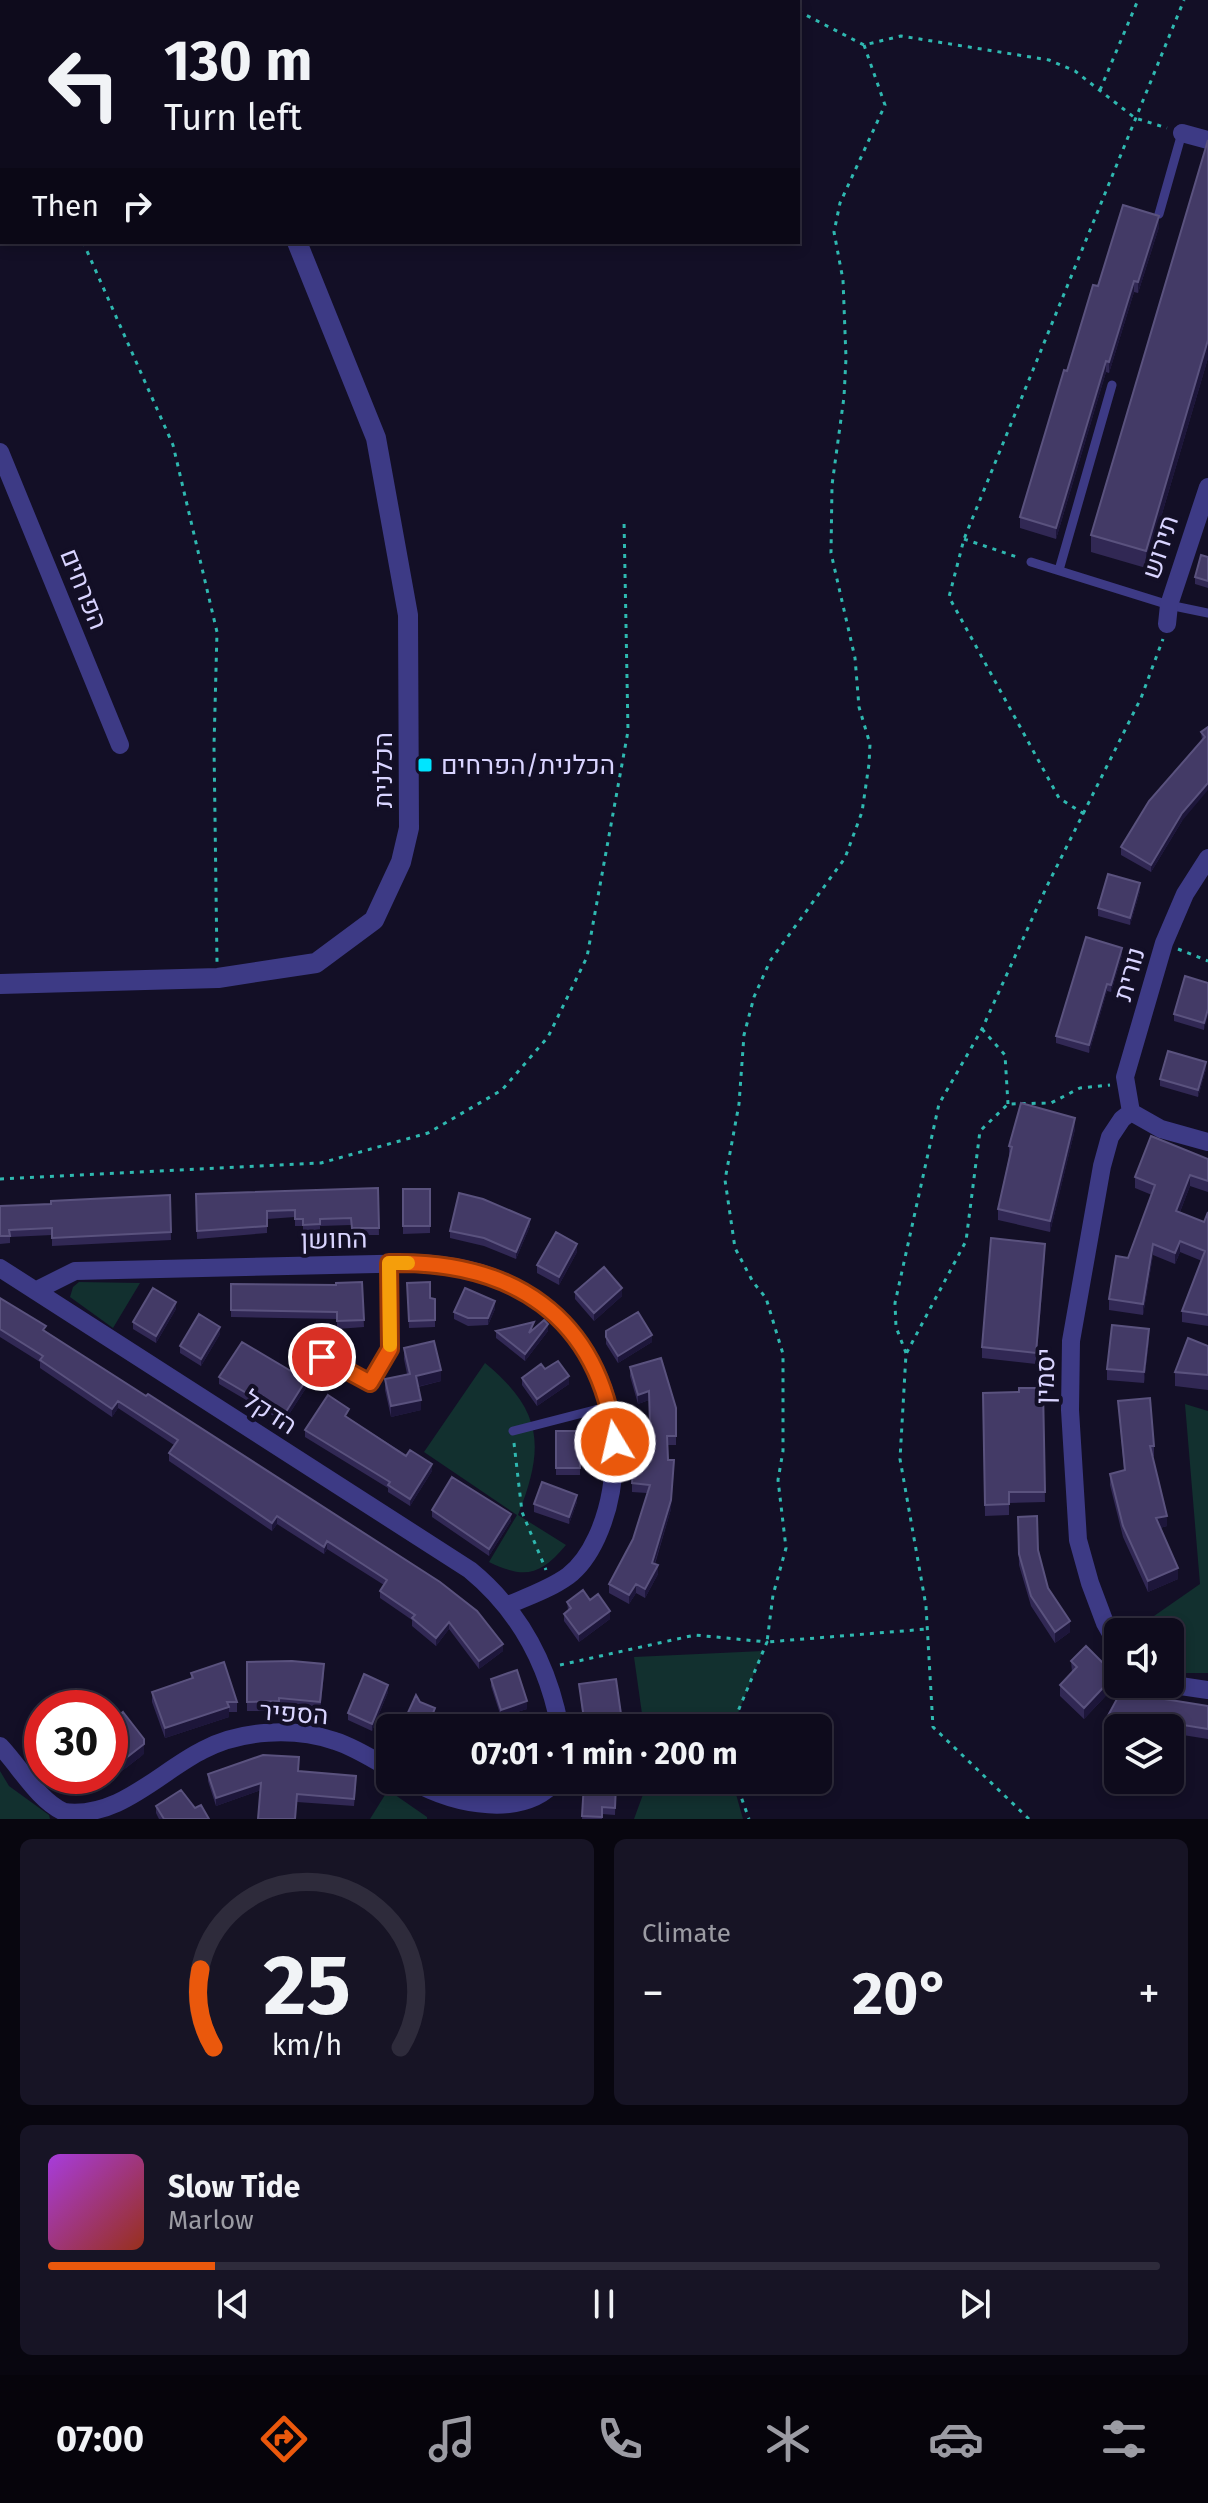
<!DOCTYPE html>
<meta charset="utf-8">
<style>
:root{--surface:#0e0b1c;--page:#171425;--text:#f1f3f6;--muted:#9b9ba3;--line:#2e2b3b;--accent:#ea580c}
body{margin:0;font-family:"Fira Sans",Heebo,sans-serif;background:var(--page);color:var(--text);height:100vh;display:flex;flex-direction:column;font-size:30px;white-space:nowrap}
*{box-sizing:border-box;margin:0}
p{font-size:26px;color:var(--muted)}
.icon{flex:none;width:44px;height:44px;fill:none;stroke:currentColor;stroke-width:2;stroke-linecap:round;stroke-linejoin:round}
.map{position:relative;height:1819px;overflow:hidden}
.side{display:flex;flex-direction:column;gap:20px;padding:20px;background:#08060f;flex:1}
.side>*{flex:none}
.top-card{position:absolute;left:0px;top:0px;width:800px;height:244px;box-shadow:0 4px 12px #0003,0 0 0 2px var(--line);background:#0e0b1c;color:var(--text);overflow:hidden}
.fabs{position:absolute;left:1104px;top:1618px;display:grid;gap:16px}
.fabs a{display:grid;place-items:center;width:80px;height:80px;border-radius:12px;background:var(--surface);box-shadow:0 4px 12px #0003,0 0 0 2px var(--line);font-size:40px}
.speed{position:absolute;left:24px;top:1690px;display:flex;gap:16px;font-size:40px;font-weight:700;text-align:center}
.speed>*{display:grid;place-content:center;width:104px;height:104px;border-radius:50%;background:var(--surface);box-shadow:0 4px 12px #0003,0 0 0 2px var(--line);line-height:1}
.speed .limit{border:12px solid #d22;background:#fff;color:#111}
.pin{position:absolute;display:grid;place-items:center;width:68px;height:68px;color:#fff;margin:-34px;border:4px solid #fff;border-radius:50%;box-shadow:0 2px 8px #0007}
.me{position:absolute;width:88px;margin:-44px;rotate:351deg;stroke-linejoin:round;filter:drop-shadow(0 0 6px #0008)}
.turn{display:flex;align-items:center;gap:28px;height:168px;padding:0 32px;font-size:36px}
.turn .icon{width:104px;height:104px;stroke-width:2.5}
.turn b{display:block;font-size:56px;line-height:68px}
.then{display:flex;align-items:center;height:76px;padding:0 32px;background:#0003;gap:16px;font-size:30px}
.big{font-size:60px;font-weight:700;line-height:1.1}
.side .tile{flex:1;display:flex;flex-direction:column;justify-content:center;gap:12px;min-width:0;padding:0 28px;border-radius:12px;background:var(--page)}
.side .dial{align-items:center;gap:0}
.dial svg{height:208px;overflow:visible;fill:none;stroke:var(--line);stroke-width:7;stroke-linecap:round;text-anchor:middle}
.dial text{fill:var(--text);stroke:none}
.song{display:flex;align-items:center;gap:24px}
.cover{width:96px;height:96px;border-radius:12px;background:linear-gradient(135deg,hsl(280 70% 55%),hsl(10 70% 35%))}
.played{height:8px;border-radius:4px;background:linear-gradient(90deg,var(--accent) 15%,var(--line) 15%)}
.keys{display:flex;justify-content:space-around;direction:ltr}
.heat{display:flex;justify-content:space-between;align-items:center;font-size:44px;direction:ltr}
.side .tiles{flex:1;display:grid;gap:20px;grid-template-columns:1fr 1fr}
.tile:last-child{grid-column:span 2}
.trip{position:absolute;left:376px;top:1714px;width:456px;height:80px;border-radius:12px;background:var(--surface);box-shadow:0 4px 12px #0003,0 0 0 2px var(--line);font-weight:700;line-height:80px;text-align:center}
.tabs{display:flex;height:128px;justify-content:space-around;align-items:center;background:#06040b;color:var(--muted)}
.tabs .icon{width:56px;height:56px}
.tabs .on{color:var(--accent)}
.tabs b{font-size:36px;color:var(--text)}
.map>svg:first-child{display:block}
.green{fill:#12302f}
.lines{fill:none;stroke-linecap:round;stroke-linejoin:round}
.path{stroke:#2fb8b0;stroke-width:3;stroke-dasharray:4 6;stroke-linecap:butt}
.service{stroke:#3d3a85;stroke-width:9}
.minor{stroke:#3d3a85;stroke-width:18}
.tertiary{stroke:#3d3a85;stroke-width:20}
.wall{fill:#312854}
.shaded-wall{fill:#1d163a}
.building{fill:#433a66;stroke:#5a527e;stroke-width:2}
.route-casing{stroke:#983908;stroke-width:20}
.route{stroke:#ea580c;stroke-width:14}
.slow{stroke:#f59e0b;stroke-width:14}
.poi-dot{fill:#00e5ff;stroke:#130f26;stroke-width:3}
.labels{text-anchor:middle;stroke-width:8;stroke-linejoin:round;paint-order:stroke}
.street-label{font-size:26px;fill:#d9d4ff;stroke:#130f26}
.poi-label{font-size:26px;fill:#d9d4ff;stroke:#130f26;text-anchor:start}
</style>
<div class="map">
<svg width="1208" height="1819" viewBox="0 0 1208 1819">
<rect width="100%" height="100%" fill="#130f26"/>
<path class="green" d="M79,1282L140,1283L113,1328L70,1297L73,1287Z
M485,1363C543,1411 545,1447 518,1515L566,1545C540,1576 524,1579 489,1562L517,1515L424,1452Z
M1185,1404L1208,1411V1673H1179L1170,1669V1632H1131L1200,1584Z
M763,1651L732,1728H644L634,1657Z
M0,1771L9,1786L49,1815L50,1819H0Z
M645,1780H732L743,1819H634L645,1789Z
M388,1790L427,1817V1819H370Z"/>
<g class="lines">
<path class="path" d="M776,0L780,2
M798,11L864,45L901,36L1049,60L1075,71L1135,118L1167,128
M864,45L885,105L840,203L834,232L843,280L846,358L844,397L832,485L831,553L855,658L859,707L870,744L869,764L862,812L845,858L770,961L754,997L744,1035L739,1104L725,1180L735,1248L753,1282L766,1298L783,1354V1451L778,1480L786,1548L773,1595L767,1642L927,1629
M1100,90L1138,0
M83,242L173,445L217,632L214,746L217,962
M964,539L1020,558
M1084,814L1059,798L949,597L964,539L1184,0
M1178,949L1208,961
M982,1029L1005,1055L1008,1104
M0,1179L321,1163L428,1133L502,1090L548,1037L587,957L628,731L624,520
M906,1353L896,1327L895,1303L939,1104L982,1029L1047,886L1141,698L1163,639
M514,1443L522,1512L546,1570
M560,1665L695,1635L767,1642L731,1728
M735,1780L749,1819
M1029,1819L933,1727L926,1606L900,1459L906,1354L966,1241L980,1131L1008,1104L1051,1103L1080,1088L1110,1085"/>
<path class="service" d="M1159,214L1182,133
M1031,562L1169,605L1208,613
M1059,570L1112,385
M322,1357L370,1383L390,1349L389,1264
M513,1431L610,1406"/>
<path class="minor" d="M42,2L45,0
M0,34L2,33
M1182,133L1208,140
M0,452L120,745
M1167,624L1169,605L1208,487
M1131,1112L1125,1077L1164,943L1185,894L1208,858
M1131,1112L1161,1129L1208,1142
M0,1268L470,1570C520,1611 548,1664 560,1728
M37,1290L75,1271L421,1263C445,1265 469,1268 492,1277C581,1309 628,1399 611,1491C606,1520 592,1558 568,1576C550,1589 527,1597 508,1605
M1118,1646L1105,1623L1090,1583L1078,1540L1070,1410L1071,1341L1102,1166L1110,1137L1122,1119L1131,1112
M1167,1684L1208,1690
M0,1746C20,1767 38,1800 64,1812C119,1819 159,1772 203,1750C241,1730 294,1727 335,1741C354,1747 373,1759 390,1769
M410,1780C456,1806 524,1819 557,1780"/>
<path class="tertiary" d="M195,0L196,2
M0,984L218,978L316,963L374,920L401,862L409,828L408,615L376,438L297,242"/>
</g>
<path class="wall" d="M1208,140V358L1146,568L1091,552V535Z
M1159,227L1138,293L1134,292L1109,373L1106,372L1056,539L1020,528V517L1067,371L1098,286Z
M1208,557V588L1195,584V577Z
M1208,727L1182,821L1151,872L1121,855V847L1202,740L1201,732Z
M1140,891L1130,925L1098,916V908Z
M1122,955L1111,992L1107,991L1089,1053L1056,1043V1036Z
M1208,983L1204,1030L1174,1021V1014Z
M1206,1069L1198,1097L1160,1086V1079Z
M1075,1129L1050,1232L998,1220V1209L1009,1157V1146Z
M1208,1159V1192L1190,1186L1180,1212L1204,1222L1208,1212V1326L1182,1322V1311L1202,1261L1180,1252L1175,1264L1153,1255L1143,1315L1109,1310V1299L1128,1258L1152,1195L1135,1188V1177Z
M378,1188L379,1235H352L351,1225L320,1226V1232H303V1226H295V1217L267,1219V1233L197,1239L196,1194Z
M403,1189H430V1233L403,1234Z
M170,1195L171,1240L52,1246V1235L10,1237V1243L0,1244V1206L51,1204Z
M530,1226L516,1259L484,1246L450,1238V1231Z
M577,1252L559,1285L537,1273V1265Z
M1045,1255L1036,1364L982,1358V1347Z
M362,1282L364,1327L337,1329V1319L231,1317V1284L336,1285Z
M407,1283L430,1298L435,1299V1327L409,1328Z
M575,1292L622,1296L594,1321L575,1299Z
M0,1298L46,1331L503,1651L479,1669L449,1629L436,1646L412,1626V1620L380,1598V1591L384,1585L327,1549L324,1554L277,1524L272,1531L169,1461V1453L174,1445L118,1408L112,1417L40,1368V1362L0,1337Z
M176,1309L156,1343L133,1329V1322Z
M495,1309L488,1325L468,1326L454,1319V1312Z
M496,1331H548L525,1361L496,1338Z
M606,1331L652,1342L618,1363L606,1344Z
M220,1334L201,1366L180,1353V1346Z
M1149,1340L1144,1383L1107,1380V1369Z
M1208,1346V1390L1175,1386V1372Z
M404,1348L441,1381L418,1387L421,1410L391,1417L385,1390V1379L407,1374L404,1359Z
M630,1367L676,1408V1445H668L671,1509L655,1564L658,1574L645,1598L636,1593L629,1604L609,1593V1584L633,1539L647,1493L632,1492V1483L651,1459L649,1400L638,1404L630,1376Z
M545,1369L569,1384L537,1406L522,1385V1378Z
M219,1377L306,1388L284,1422L219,1384Z
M1043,1388L1045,1502L1009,1503V1515L985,1516L983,1393L1019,1392Z
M1118,1401L1154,1446V1456L1153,1457L1167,1526L1160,1528L1178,1579L1148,1592L1123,1537L1110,1485V1474L1124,1470Z
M349,1417L348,1418L432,1471L410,1506L388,1492V1488L305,1437V1430Z
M556,1431H580V1475H556Z
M577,1502L569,1524L534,1512V1504Z
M432,1510L511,1521L489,1556L432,1517Z
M1018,1517L1038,1550L1048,1588L1070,1632L1055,1643L1031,1606L1019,1565Z
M590,1600L610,1619L579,1642L564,1621V1614L568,1610L567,1602Z
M1071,1661L1115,1686L1084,1719L1060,1696V1685L1072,1672Z
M247,1662L324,1674L320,1712L279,1707V1711H247Z
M191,1673L237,1702V1712H229V1717L165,1738L152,1702V1692L191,1678Z
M491,1679L527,1709L501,1717L491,1686Z
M579,1684L623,1728H584Z
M388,1692L372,1731L348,1720V1713Z
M1158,1698L1208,1706V1739L1170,1733V1728H1118V1741L1104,1733V1723Z
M144,1754L114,1777V1780L97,1789L94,1785L77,1793L74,1786L65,1791L57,1776H110Z
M299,1771L356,1783L354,1806L297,1802L261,1790L216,1806L208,1781V1774Z
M475,1780H512L511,1786Z
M584,1783L616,1785L615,1815L602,1814V1819H582Z
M156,1806L195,1808L209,1819H159L156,1813Z"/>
<path class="shaded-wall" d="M1159,216V227L1138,293V282Z
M1134,281V292L1109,373V362Z
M1208,340V358L1146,568V551Z
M1106,361V372L1056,539V528Z
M1208,783V790L1182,821L1151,872V865L1182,813Z
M1140,883V891L1130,925V918Z
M1122,948V955L1111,992V985Z
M1107,984V991L1089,1053V1045Z
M1208,1009V1016L1204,1030V1023Z
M1206,1062V1069L1198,1097V1090Z
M1075,1118V1129L1050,1232V1221Z
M1190,1175V1186L1176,1222V1211Z
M530,1219V1226L516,1259V1252Z
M1180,1241V1252L1175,1264V1253Z
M577,1244V1252L559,1285V1277Z
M1045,1244V1255L1036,1364V1353Z
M1153,1244V1255L1143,1315V1304Z
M622,1288V1296L594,1321V1313Z
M495,1301V1309L488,1325V1318Z
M176,1302V1309L156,1343V1336Z
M548,1324V1331L525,1361V1354Z
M220,1327V1334L201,1366V1359Z
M1149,1329V1340L1144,1383V1372Z
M652,1335V1342L618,1363V1356Z
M441,1370V1381L416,1387V1376Z
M569,1376V1384L537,1406V1399Z
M306,1380V1388L284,1422V1415Z
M649,1391V1400L638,1404V1395Z
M421,1400V1410L391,1417V1406Z
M118,1401V1408L112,1417V1409Z
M432,1464V1471L410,1506V1499Z
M674,1469L671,1509L652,1572V1563Z
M577,1495V1502L569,1524V1517Z
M511,1514V1521L489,1556V1549Z
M277,1516V1524L272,1531V1523Z
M1167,1516V1526L1156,1529V1518Z
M327,1541V1549L324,1554V1547Z
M658,1565V1574L645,1598V1589Z
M1178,1568V1579L1148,1592V1581Z
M636,1584V1593L629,1604V1595Z
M610,1611V1619L579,1642V1634Z
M1070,1621V1632L1055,1643V1632Z
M449,1622V1629L436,1646V1638Z
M503,1644V1651L479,1669V1661Z
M1115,1675V1686L1084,1719V1708Z
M388,1685V1692L372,1731V1724Z
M527,1701V1709L501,1717V1710Z
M229,1707V1717L165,1738V1728Z
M435,1708V1716L430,1728H427Z
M144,1744V1754L114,1777V1780L97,1789V1780L104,1776H110V1773L113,1768Z
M92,1776H94V1785L77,1793V1784Z
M74,1777V1786L65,1791V1782Z
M261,1783V1790L216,1806V1798Z"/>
<path class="building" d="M1208,140V340L1146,551L1091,535Z
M1123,205L1159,216L1138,282L1134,281L1109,362L1106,361L1056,528L1020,517L1064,370L1067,371L1093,285L1098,286Z
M1201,555L1208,557V581L1195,577Z
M1208,727V783L1182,813L1151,865L1121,847L1149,801L1205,737L1201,732Z
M1108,874L1140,883L1130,918L1098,908Z
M1086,937L1122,948L1111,985L1107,984L1089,1045L1056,1036Z
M1185,976L1208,983V1009L1204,1023L1174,1014Z
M1168,1051L1206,1062L1198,1090L1160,1079Z
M1021,1103L1075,1118L1050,1221L998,1209L1012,1147L1009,1146Z
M1151,1136L1208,1159V1181L1190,1175L1176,1211L1204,1222L1208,1212V1315L1182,1311L1205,1251L1180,1241L1175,1253L1153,1244L1143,1304L1109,1299L1116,1256L1128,1258L1155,1185L1135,1177Z
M378,1188L379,1228H352L351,1218L320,1219V1224L303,1225V1219H295V1210L267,1211V1226L197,1231L196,1194Z
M403,1189H430V1226H403Z
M459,1193L483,1199L530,1219L516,1252L484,1238L450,1231Z
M170,1195L171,1232L52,1238V1228L9,1230L10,1236H0V1206L51,1204V1201Z
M556,1232L577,1244L559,1277L537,1265Z
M991,1238L1045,1244L1036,1353L982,1347Z
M604,1267L622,1288L594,1313L575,1292Z
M362,1282L364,1320L337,1321V1312L231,1310V1284L336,1285V1283Z
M430,1282V1298L435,1299V1320L409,1321L407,1283Z
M153,1288L176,1302L156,1336L133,1322Z
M465,1288L495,1301L488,1318H468L454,1312Z
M0,1298L46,1326L43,1330L146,1396L148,1394L440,1582L477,1611L503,1644L479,1661L449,1622L436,1638L412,1618L415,1615L380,1591L387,1580L327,1541L324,1547L277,1516L272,1523L169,1453L178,1440L118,1401L112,1409L40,1360L43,1356L0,1329Z
M638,1312L652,1335L618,1356L606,1337V1331Z
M199,1314L220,1327L201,1359L180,1346Z
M544,1320L548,1324L525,1354L496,1331L534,1322L529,1333Z
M1112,1325L1149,1329L1144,1372L1107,1369Z
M1188,1338L1208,1346V1375L1175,1372Z
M434,1341L441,1370L416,1376L421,1400L391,1406L385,1379L410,1374L404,1348Z
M242,1342L306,1380L284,1415L219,1377Z
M661,1358L676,1408V1436H667L668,1460H674L671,1500L652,1563L658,1565L645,1589L636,1584L629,1595L609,1584L633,1539L650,1485L632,1483L634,1457L651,1459L649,1391L638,1395L630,1367Z
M558,1361L569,1376L537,1399L522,1378L541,1364L545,1369Z
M1019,1388H1043L1045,1492H1009V1504L985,1505L983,1393L1019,1392Z
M328,1395L349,1409L345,1416L406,1456L410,1450L432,1464L410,1499L388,1485L390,1482L305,1430Z
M1150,1398L1154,1446H1150L1167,1516L1156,1518L1178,1568L1148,1581L1123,1526L1110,1474L1125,1470L1118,1401Z
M556,1431H580V1468H556Z
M452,1477L511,1514L489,1549L432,1510Z
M542,1482L577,1495L569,1517L534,1504Z
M1037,1516L1038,1550L1048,1588L1070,1621L1055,1632L1031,1596L1019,1554L1018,1517Z
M583,1590L590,1600L598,1594L610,1611L579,1634L564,1614L571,1608L567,1602Z
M1086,1646L1115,1675L1084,1708L1060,1685L1077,1667L1071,1661Z
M292,1661L324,1664L320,1702L279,1698V1701L247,1702V1662Z
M224,1662L237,1702H227L229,1707L165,1728L152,1692L193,1678L191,1673Z
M517,1670L527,1701L501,1710L491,1679Z
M364,1674L388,1685L372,1724L348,1713Z
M616,1679L623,1728H588L587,1718L584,1719L579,1684Z
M1125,1684H1129L1158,1698L1208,1706V1729L1146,1719L1141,1728H1118V1731L1104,1723Z
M416,1695L420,1702L435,1708L427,1728H401Z
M123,1712L144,1739V1744L113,1768L114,1771L110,1773V1722Z
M263,1755L299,1757L298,1771L356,1776L354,1799L297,1794L295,1819H258L261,1783L216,1798L208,1774Z
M62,1776H92L77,1784L74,1777L65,1782Z
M584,1783L616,1785L615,1808L602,1807V1817L582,1816Z
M181,1790L195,1808L201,1805L209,1819H164L156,1806Z"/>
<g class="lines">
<defs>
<path id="route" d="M322,1357L370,1383L390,1349L389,1263C512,1260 599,1316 615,1442"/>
</defs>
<use href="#route" class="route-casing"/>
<use href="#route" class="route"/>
<path class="slow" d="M390,1345L389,1263H408"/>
</g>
<rect class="poi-dot" x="417" y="757" width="16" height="16" rx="4"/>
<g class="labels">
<g class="street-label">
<text transform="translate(1160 547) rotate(-72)" y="9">תירוש</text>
<text transform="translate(84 589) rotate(68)" y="9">הפרחים</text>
<text transform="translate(383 770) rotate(-90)" y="9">הכלנית</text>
<text transform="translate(1129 974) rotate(-74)" y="9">נורית</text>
<text transform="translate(334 1239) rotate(-1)" y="9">החושן</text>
<text transform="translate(1045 1376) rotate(-89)" y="9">יסמין</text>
<text transform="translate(270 1412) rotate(33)" y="9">הדקל</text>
<text transform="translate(294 1713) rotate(4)" y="9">הספיר</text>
</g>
<g class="poi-label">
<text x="441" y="774">הכלנית/הפרחים</text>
</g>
</g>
</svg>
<div class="fabs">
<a><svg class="icon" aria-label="sound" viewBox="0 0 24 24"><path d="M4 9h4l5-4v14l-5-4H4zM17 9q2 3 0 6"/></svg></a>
<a><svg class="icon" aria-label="layers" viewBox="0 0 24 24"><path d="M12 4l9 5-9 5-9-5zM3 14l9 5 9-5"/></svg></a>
</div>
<div class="speed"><div class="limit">30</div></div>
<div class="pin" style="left:322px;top:1357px;background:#d93025"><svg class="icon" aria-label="arrive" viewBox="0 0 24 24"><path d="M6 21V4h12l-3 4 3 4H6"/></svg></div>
<svg class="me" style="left:615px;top:1442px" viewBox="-20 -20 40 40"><circle r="17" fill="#ea580c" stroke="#fff" stroke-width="3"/><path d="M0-11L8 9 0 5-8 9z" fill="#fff"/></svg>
<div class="trip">07:01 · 1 min · 200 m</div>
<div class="top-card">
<div class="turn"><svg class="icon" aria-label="left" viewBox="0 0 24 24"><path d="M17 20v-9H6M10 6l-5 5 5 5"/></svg><div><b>130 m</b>Turn left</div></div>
<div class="then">Then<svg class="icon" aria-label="right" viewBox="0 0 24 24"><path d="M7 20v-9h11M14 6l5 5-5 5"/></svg></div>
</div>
</div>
<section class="side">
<div class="tiles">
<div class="tile dial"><svg viewBox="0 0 100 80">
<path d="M14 69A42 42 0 1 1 86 69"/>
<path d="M14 69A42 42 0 0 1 9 39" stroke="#ea580c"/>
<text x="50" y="56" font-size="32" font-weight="700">25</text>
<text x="50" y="72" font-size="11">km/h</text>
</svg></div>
<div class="tile"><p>Climate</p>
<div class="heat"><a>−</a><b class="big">20°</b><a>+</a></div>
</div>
<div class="tile">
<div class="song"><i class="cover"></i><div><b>Slow Tide</b><p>Marlow</p></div></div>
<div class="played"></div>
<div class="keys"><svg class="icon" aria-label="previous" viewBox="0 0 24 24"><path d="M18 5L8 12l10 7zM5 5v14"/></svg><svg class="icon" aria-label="pause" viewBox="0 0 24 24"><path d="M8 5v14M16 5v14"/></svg><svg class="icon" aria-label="next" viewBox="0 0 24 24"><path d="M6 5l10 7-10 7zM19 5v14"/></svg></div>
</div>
</div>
</section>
<nav class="tabs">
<b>07:00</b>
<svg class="icon on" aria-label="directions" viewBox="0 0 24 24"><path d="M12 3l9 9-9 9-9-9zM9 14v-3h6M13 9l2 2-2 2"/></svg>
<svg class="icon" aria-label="music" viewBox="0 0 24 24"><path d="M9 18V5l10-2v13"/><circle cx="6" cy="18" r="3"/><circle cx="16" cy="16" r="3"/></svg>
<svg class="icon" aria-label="phone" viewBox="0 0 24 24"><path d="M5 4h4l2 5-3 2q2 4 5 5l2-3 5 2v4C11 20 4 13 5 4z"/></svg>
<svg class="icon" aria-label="climate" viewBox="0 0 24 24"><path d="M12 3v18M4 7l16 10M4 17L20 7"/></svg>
<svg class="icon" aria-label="car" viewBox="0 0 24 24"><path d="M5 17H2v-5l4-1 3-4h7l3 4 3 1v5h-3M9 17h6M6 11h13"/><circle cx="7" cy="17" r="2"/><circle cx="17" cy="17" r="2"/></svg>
<svg class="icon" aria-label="filters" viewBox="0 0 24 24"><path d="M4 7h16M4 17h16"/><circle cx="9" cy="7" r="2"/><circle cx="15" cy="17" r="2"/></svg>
</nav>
